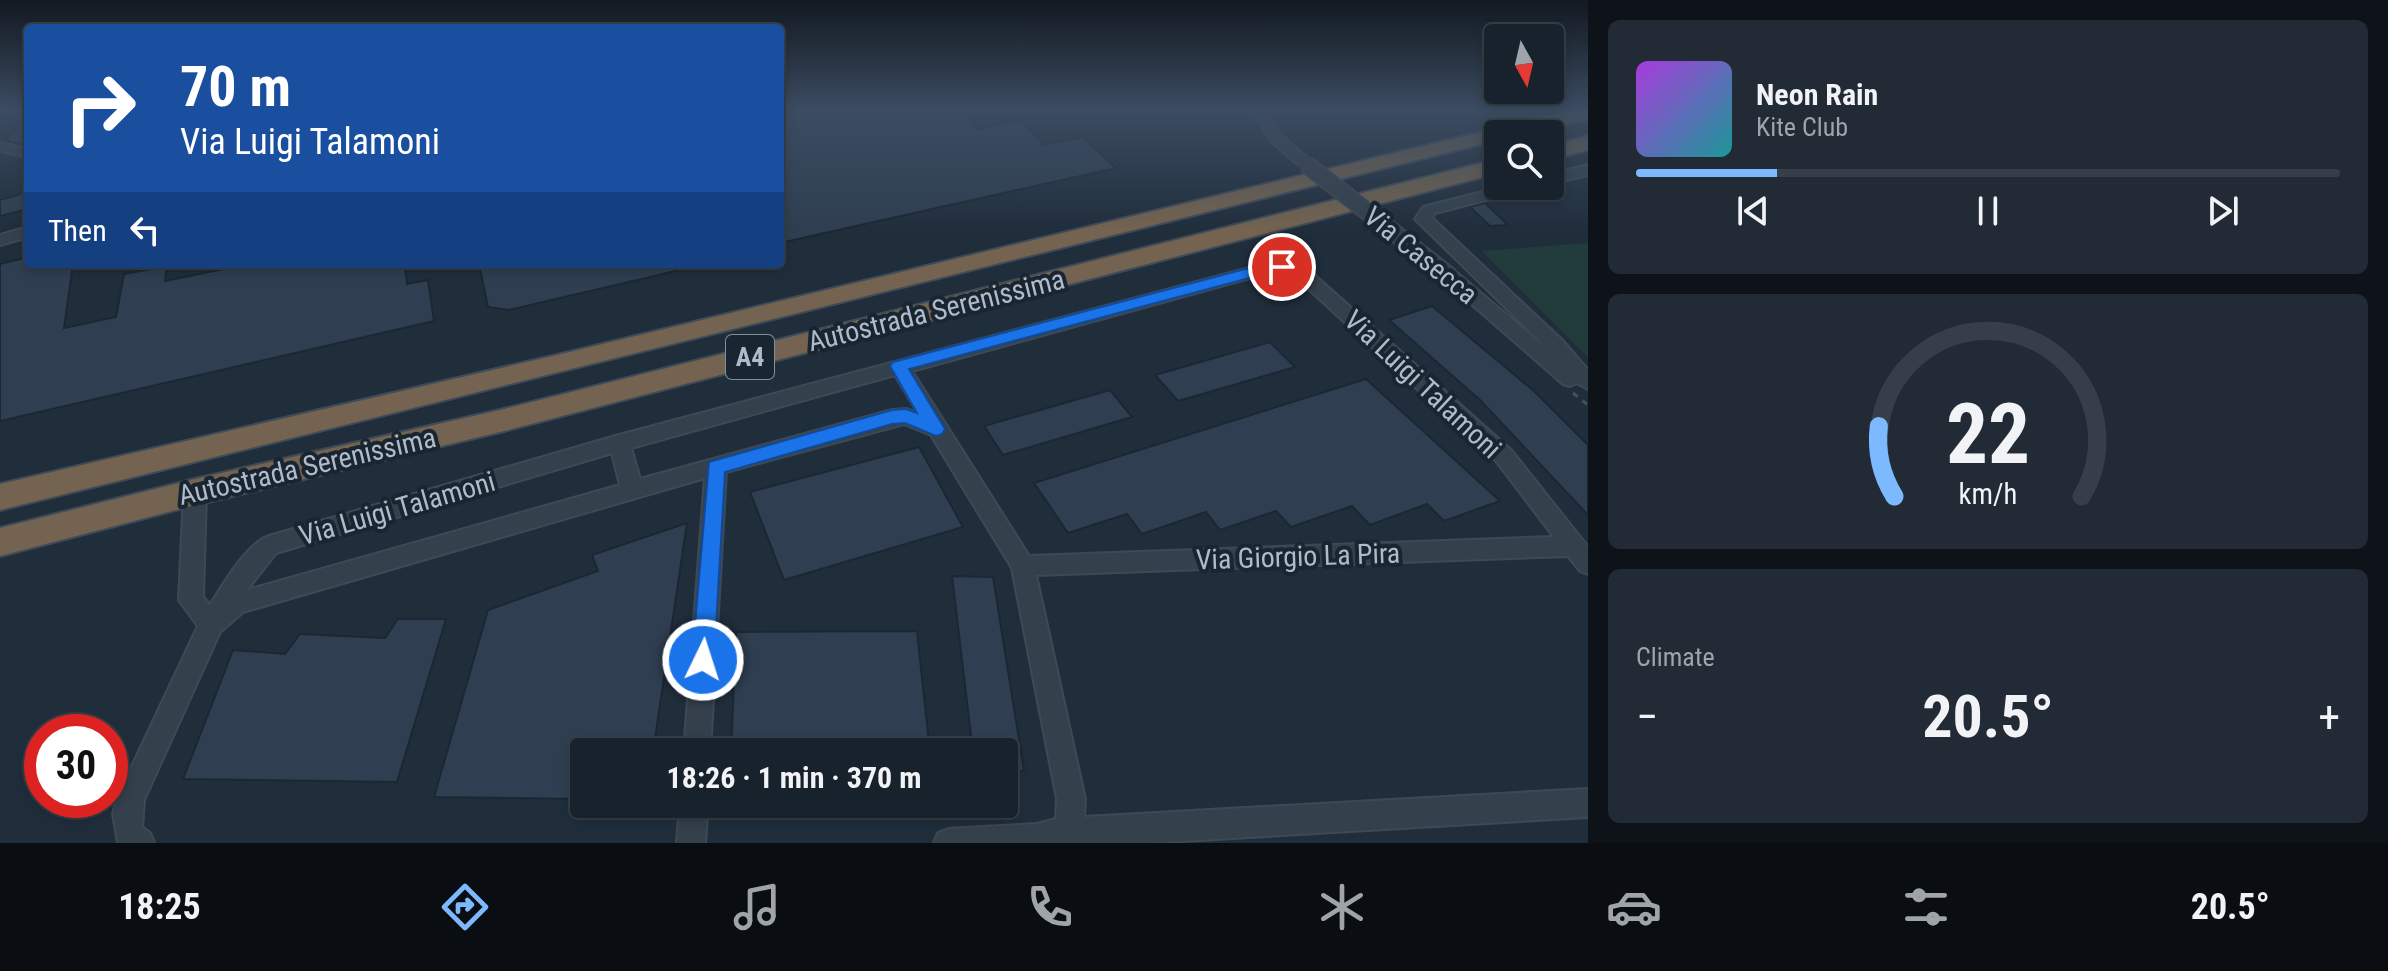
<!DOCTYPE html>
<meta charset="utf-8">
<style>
:root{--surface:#18222d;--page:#212a35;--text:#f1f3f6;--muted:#9fa4aa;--line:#363f49;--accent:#7db9ff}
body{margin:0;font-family:"Roboto Condensed",sans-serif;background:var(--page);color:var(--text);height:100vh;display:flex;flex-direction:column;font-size:30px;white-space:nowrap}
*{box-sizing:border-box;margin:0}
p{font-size:26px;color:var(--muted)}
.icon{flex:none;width:44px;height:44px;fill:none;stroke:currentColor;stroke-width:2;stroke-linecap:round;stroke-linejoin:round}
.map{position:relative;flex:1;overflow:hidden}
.panel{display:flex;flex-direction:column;gap:20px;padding:20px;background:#0d1319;width:800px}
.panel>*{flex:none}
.top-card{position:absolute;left:24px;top:24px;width:760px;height:244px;border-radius:8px;box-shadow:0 4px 12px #0003,0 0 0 2px var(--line);background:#1a4fa0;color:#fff;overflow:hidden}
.needle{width:52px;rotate:172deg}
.tools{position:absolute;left:1484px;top:24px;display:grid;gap:16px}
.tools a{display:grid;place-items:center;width:80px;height:80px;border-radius:8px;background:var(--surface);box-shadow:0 4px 12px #0003,0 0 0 2px var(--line);font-size:40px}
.speed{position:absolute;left:24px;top:714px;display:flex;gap:16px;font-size:40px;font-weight:700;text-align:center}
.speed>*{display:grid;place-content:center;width:104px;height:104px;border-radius:50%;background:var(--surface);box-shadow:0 4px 12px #0003,0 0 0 2px var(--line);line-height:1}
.speed .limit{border:12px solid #d22;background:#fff;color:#111}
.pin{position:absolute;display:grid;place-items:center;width:68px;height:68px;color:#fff;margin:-34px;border:4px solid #fff;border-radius:50%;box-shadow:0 2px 8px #0007}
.me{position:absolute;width:88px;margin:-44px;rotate:4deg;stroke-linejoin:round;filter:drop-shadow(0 0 6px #0008)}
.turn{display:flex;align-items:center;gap:28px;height:168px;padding:0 24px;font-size:36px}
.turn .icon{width:104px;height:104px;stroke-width:2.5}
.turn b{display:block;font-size:56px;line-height:68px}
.then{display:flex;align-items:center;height:76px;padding:0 24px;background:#0003;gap:16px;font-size:30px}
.big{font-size:60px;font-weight:700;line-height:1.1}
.panel .widget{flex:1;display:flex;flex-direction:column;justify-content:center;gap:12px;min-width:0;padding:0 28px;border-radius:12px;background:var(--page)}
.panel .dial{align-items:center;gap:0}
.dial svg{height:208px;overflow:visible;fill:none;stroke:var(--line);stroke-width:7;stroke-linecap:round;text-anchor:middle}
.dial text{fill:var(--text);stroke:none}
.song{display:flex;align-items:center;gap:24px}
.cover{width:96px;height:96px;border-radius:12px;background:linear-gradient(135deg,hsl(280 70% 55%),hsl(180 70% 35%))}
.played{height:8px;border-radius:4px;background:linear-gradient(90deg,var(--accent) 20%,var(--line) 20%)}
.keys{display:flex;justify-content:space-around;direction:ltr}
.heat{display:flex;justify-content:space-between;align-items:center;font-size:44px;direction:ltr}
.trip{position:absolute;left:570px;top:738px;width:448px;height:80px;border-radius:8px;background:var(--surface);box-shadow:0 4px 12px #0003,0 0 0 2px var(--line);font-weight:700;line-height:80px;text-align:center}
.tabs{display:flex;height:128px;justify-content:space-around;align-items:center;background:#0a0e12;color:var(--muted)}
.tabs .icon{width:56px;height:56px}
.tabs .active{color:var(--accent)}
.tabs b{font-size:36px;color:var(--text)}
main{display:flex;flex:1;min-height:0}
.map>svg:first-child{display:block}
.green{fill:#223c3d}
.building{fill:#2f3f51;stroke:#1b2733;stroke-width:2}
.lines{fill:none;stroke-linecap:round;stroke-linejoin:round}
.minor-casing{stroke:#3d4955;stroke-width:4}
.highway-casing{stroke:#3f4b57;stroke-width:4}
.path{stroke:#3b5555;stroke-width:3;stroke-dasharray:6 6;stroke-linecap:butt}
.minor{fill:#34404c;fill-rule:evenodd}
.highway{fill:#736350;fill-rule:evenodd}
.minor-bridge-casing{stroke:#3d4955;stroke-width:19;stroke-linecap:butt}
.minor-bridge{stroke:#34404c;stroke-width:16}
.route{fill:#1a73e8;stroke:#114b97;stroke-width:2}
.labels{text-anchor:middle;stroke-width:8;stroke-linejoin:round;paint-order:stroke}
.shield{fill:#192531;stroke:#828e9b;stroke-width:2}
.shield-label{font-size:26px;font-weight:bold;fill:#afbbc8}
.street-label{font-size:28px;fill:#afbbc8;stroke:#192531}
</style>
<main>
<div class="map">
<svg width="1588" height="843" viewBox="0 0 1588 843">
<rect width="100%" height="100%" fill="#202e3c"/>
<path class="green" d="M1588,243V357L1482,251Z"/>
<path class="building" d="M780,111H962L978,129L1020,120L1044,145L1083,137L1116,168L780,243Z
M28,113V146L6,141Z
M28,192V209L0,216V200Z
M1485,203L1508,225L1490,226L1470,207Z
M28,257V264H73L64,328L116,317L124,274L167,266L165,281L248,264H405L407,284L428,280L434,321L0,421V264Z
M479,264H680V270L509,310L488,307Z
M1432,306L1534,391L1588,445V515L1480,400L1389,320Z
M1270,342L1295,367L1178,401L1155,375Z
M1366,379L1500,501L1444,521L1427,504L1370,525L1352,506L1291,527L1276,511L1220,530L1206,512L1142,534L1127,514L1068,533L1034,483Z
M1110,390L1132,417L1003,455L984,426Z
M919,447L963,527L784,580L750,492Z
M687,523L653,752H584V799L434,797L488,610L598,571L592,555Z
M952,576L993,577L1024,771H1004V752H973Z
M398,619H446L397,782L183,779L233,650L285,654L300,634L385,638Z
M917,631L930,752H731L736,632Z"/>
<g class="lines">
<defs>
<path id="minor" d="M1252,111H1266L1283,137L1311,161V167H1301L1273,143Z
M0,143L28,149V157L0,151Z
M1588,165V175L1550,184V174Z
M1506,186H1532L1529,189L1435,213L1432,218L1563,341L1588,370V389L1577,383L1570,386L1563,384L1445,281L1442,277L1445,273H1457L1551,352L1415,219L1423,207Z
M28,227V237L0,245V235Z
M1282,262L1312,273L1511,450L1588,547V574L1580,571L1568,556L1036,575L1085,799L1084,817L1588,789V817L1149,843H934L938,833L948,829L1037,824L1056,819L1057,799L1012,568L931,435L904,424L726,472L710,752H684L705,478L243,612L220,632L144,800L142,827L150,833L154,843H118L113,814L117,798L198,626L179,600L184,492L187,486L195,483L203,486L206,492L203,597L210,605C223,585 246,544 269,536L619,435L1268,263ZM1268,273H1280L1300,281L1497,462L1554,537L1029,556L912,371ZM895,375L918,413L906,409L892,410L640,479L631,448ZM612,453L620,485L247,590L276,553Z
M680,804H708L705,843H677Z"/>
<path id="highway" d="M1569,111H1588V119L1527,134H1498V140L0,510V484L557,355Z
M1588,136V150L1550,160V146Z
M1498,159V173L500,432L195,505L0,556V528L195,479L500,410Z"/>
</defs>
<use href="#minor" class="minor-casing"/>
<use href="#highway" class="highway-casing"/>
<path class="path" d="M1573,393L1588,405"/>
<use href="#minor" class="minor"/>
<use href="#highway" class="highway"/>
<defs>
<path id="minor-bridge" d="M1306,164L1451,277"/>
</defs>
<use href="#minor-bridge" class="minor-bridge-casing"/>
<use href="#minor-bridge" class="minor-bridge"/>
</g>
<linearGradient id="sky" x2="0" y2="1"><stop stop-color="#121921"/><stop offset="0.48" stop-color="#3c4c61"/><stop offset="1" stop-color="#3c4c61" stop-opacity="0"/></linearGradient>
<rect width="1588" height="229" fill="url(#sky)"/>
<path class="route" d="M1282,262L1290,267L1288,270L1268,273L909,369L945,429L942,434L936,436L905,423L892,424L725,472L714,660L711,667L703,670L695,667L692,660L709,462L892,410L906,409L917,413L890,366L893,362L1268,263Z"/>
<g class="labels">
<rect class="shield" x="726" y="335" width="48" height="44" rx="6"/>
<g class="shield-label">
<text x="750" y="366">A4</text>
</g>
<g class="street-label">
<text transform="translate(1421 255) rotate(39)" y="10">Via Casecca</text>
<text transform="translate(936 310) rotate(-14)" y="10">Autostrada Serenissima</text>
<text transform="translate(1423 384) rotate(43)" y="10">Via Luigi Talamoni</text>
<text transform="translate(307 466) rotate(-13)" y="10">Autostrada Serenissima</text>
<text transform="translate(397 508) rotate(-16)" y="10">Via Luigi Talamoni</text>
<text transform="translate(1298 556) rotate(-2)" y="10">Via Giorgio La Pira</text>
</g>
</g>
</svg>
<div class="tools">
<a><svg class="needle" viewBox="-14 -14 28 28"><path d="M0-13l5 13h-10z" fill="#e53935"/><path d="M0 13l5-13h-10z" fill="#9fa4aa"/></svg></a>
<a><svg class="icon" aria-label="search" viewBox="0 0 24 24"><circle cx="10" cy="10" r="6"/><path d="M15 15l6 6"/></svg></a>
</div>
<div class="speed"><div class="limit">30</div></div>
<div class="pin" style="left:1282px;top:267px;background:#d93025"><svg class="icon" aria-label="arrive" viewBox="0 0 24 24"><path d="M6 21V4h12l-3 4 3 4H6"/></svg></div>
<svg class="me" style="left:703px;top:660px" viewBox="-20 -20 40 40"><circle r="17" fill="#1a73e8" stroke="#fff" stroke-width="3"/><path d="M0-11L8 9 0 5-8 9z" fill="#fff"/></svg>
<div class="trip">18:26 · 1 min · 370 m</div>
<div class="top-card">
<div class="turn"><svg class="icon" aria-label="right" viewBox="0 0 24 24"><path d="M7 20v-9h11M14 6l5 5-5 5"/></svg><div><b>70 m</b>Via Luigi Talamoni</div></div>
<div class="then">Then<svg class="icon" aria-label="left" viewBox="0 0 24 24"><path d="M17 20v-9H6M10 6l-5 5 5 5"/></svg></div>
</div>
</div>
<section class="panel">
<div class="widget">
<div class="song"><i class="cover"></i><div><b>Neon Rain</b><p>Kite Club</p></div></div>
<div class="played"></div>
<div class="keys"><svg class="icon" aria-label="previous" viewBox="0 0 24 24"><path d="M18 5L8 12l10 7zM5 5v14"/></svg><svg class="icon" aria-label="pause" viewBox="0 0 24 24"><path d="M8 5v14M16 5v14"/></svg><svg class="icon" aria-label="next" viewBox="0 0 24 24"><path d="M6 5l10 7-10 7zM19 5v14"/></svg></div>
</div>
<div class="widget dial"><svg viewBox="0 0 100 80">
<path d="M14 69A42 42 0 1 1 86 69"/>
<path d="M14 69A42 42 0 0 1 8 42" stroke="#7db9ff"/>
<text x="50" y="56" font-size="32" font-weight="700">22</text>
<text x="50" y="72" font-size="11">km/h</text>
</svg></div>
<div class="widget"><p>Climate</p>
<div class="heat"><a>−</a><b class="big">20.5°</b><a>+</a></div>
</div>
</section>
</main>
<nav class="tabs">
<b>18:25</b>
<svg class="icon active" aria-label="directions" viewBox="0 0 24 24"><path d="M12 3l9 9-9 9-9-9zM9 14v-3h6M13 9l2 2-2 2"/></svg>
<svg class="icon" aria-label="music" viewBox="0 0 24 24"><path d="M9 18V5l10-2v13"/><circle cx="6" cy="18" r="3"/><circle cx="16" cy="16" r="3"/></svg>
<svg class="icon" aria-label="phone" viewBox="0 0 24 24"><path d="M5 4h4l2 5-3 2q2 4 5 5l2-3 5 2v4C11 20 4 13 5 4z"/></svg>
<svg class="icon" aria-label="climate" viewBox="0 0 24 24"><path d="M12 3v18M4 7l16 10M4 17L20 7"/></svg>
<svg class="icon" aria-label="car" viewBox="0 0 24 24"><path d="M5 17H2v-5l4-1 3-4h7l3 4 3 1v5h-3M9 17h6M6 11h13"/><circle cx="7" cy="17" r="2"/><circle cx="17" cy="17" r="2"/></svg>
<svg class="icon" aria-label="filters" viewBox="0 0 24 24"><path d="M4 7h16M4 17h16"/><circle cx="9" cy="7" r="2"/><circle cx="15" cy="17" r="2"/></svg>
<b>20.5°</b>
</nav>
